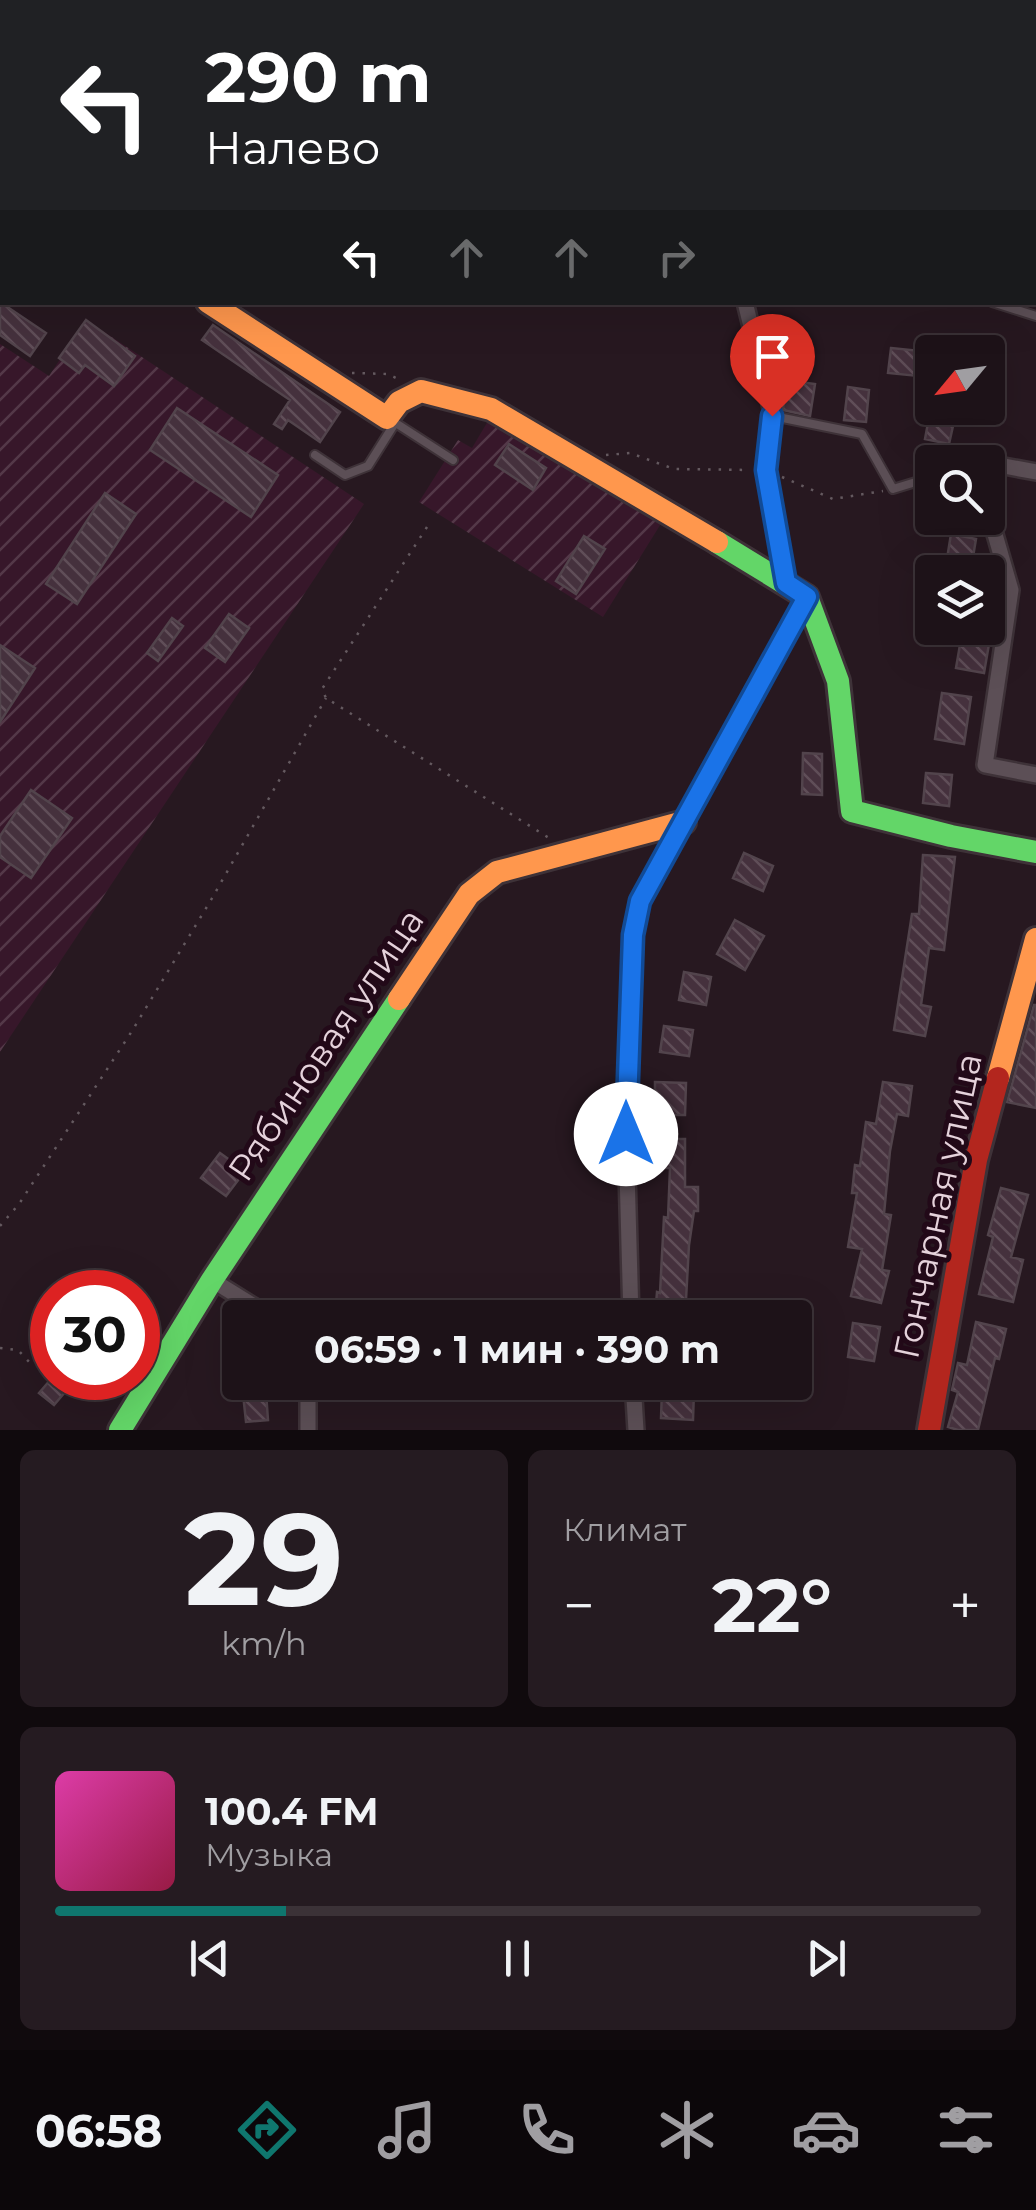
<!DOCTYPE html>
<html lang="ru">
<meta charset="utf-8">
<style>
:root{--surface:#1d1218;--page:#251b21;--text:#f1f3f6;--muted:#a09ea2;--line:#3b3237;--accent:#0f766e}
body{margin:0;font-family:Montserrat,sans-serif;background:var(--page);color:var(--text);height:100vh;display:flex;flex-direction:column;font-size:38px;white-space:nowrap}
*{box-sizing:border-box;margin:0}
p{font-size:32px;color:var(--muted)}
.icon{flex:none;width:55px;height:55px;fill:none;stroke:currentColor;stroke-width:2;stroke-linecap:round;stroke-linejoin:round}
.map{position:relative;height:1430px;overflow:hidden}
.panel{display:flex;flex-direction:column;gap:20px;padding:20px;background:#100a0d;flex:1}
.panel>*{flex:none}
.banner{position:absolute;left:0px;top:0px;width:1038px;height:305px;box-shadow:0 10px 40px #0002,0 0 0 2px var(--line);background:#202124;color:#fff;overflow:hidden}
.needle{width:65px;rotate:241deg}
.fabs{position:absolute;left:915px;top:335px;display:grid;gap:20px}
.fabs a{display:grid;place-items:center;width:90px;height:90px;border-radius:10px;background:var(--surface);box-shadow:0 10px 40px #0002,0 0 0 2px var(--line);font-size:50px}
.speed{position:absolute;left:30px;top:1270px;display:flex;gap:20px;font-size:50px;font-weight:700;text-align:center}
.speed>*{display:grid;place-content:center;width:130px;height:130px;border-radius:50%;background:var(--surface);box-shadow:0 10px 40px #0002,0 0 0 2px var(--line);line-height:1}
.speed .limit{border:15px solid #d22;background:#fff;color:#111}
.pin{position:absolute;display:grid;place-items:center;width:85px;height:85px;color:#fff;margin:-102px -42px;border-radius:50% 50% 50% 0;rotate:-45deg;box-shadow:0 0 10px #0007}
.pin .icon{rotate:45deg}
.me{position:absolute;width:110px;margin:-55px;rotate:0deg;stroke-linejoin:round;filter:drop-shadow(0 0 8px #0008)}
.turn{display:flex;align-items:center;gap:35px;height:210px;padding:0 40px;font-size:45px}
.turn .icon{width:130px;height:130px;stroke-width:2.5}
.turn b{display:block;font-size:70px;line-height:85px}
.lanes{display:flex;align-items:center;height:95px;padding:0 40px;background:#0003;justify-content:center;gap:50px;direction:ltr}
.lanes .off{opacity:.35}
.big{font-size:75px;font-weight:700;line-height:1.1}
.panel .tile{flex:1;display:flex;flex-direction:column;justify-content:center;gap:15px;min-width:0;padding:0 35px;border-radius:15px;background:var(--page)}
.panel .dial{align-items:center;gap:0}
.dial b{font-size:130px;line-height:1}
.song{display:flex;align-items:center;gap:30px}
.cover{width:120px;height:120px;border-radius:15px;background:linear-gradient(135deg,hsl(320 70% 55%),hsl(340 70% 35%))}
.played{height:10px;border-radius:5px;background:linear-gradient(90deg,var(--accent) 25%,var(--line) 25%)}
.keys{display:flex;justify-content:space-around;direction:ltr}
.heat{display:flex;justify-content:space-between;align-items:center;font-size:55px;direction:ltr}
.panel .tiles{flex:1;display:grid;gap:20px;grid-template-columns:1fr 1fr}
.tile:last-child{grid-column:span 2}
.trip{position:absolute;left:222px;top:1300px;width:590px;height:100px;border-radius:10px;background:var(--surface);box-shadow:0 10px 40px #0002,0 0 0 2px var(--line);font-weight:700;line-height:100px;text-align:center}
.menu{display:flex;height:160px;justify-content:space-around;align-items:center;background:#0c070a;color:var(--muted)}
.menu .icon{width:70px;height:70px}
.menu .selected{color:var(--accent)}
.menu b{font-size:45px;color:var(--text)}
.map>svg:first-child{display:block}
.industrial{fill:url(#industrial-furrows)}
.building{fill:url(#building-back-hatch);stroke:#52444c;stroke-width:2.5}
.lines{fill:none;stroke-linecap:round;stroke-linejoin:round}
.lane-casing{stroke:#3e3238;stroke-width:12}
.street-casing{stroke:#3e3238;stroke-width:20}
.fast-casing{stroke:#3e3238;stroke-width:28}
.slow-casing{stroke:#3e3238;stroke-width:28}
.jam-casing{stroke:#3e3238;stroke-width:28}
.path{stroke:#64595f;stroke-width:2.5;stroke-dasharray:2.5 8;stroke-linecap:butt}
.lane{stroke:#5c4f56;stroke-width:8}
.street{stroke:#5c4f56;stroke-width:15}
.fast{stroke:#63d668;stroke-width:22}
.slow{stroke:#ff974d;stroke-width:22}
.jam{stroke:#b3261e;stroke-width:22}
.route-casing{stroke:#114b97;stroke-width:25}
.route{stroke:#1a73e8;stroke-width:18}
.labels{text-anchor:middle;stroke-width:10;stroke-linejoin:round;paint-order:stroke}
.street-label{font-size:35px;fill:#e5d2db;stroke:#220918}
</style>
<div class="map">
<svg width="1036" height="1430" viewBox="0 0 1036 1430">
<defs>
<pattern id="industrial-furrows" width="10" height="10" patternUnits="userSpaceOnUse" patternTransform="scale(2.5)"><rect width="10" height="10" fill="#37172a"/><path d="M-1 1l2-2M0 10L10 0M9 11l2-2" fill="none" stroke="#543848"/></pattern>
<pattern id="building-back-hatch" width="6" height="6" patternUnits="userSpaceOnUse" patternTransform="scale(2.5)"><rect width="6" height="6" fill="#45313d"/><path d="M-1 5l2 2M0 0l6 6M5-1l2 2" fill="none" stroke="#604e58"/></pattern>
</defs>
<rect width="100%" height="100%" fill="#271820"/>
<path class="industrial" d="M86,320L364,504L0,1052V344L49,376Z
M491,416L662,522L603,617L419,502L458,440L472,448Z"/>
<path class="building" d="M0,302L46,333L30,356L0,335Z
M86,320L135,356L114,386L85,365L79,373L59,358Z
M213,325L340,412L320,442L288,420L282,429L274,424L290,400L202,340Z
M891,348L921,351L918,376L888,373Z
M786,380L815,384L810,416L783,410Z
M848,387L869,390L866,422L844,420Z
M177,408L278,475L251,517L150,450Z
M930,412L955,417L949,444L925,439Z
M509,444L546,468L533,490L495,465Z
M105,493L136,514L77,604L46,584Z
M951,534L976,539L971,569L946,565Z
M584,536L605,549L576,594L556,581Z
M229,614L249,628L225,662L205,648Z
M172,618L183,626L158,661L147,653Z
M961,639L989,644L984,673L956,668Z
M0,645L35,668L0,722Z
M942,693L971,697L964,744L935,739Z
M803,753L822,754V795L802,794Z
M926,773L952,775L949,806L923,803Z
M31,790L72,818L31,878L0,857V836Z
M744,853L773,866L763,891L733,878Z
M923,855L955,857L944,950L929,948L921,1005L931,1007L925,1036L894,1030L912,914H919Z
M735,920L764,936L745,970L717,954Z
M684,972L711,977L706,1005L679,1000Z
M1034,1005H1036V1108L1007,1102Z
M664,1026L693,1030L689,1056L660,1052Z
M655,1082L686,1083L685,1115H655Z
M883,1082L912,1086L908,1116L897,1114L890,1151L884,1214L891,1215L882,1270L889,1271L881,1303L851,1296L862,1249L848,1247L857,1193H852L855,1165L860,1166L866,1122L876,1124Z
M650,1139H685V1187H698V1211H694L689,1245L685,1318H655L657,1292L660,1293L664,1217L668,1218L670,1168H651Z
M220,1153L245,1171L226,1196L201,1178Z
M1001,1188L1028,1195L1011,1257L1023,1260L1013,1302L979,1294L993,1237L988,1235Z
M976,1322L1006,1329L999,1359L995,1358L978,1430H958L948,1427L958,1392L952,1390L958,1363L967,1365Z
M853,1323L880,1327L874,1361L848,1357Z
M52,1378H65L72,1384L54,1405L39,1393Z
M662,1390L694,1391L693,1420L661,1418Z
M266,1392L268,1420L246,1422L243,1394Z"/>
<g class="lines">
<defs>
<path id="lane" d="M992,302L1036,316
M773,416L862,434L893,489L932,477
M391,420L453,460
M315,455L345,475L368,466L395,423"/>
<path id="street" d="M673,0V2
M745,302L773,416L766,470L786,583
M988,463L1036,472
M988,510L1011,590L985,765L1036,775
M212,1280L273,1318
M631,1318L625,1098L633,935L641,901L807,597
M308,1382V1430
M633,1382L636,1430"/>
<path id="fast" d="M239,2L241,0
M717,542L807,597L838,681L852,811L951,836L1036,852
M120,1430L212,1280L399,999"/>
<path id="slow" d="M208,302L387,418L399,402L421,391L491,409L717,542
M399,999L469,894L497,872L684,822
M998,1078L1036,939"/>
<path id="jam" d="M0,166L2,168
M929,1430L976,1160L998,1078"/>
</defs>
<use href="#lane" class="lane-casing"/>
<use href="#street" class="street-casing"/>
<use href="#fast" class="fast-casing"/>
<use href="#slow" class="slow-casing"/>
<use href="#jam" class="jam-casing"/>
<path class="path" d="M352,373L388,374L402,381
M606,455L630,453L674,469L750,470
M782,477L833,499L883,491
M427,527L322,689L326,698L549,838
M0,1226L19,1204L132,1031L211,900L326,698
M0,1348L18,1350L31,1364"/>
<use href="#lane" class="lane"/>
<use href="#street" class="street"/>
<use href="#fast" class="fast"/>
<use href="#slow" class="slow"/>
<use href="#jam" class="jam"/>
</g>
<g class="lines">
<defs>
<path id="route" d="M626,1134L633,935L640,901L807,597L786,583L766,470L772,416"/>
</defs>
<use href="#route" class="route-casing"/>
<use href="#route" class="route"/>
</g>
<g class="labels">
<g class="street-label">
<text transform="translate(326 1045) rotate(-56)" y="12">Рябиновая улица</text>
<text transform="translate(938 1206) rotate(-78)" y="12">Гончарная улица</text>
</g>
</g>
</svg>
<div class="fabs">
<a><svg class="needle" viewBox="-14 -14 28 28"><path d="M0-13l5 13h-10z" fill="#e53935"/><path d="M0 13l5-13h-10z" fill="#a09ea2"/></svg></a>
<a><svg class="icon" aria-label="search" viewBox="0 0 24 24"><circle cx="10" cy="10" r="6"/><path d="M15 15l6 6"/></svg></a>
<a><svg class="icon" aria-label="layers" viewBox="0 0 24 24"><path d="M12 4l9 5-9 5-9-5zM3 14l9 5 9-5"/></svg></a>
</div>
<div class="speed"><div class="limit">30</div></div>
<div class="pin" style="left:772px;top:416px;background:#d93025"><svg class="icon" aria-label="arrive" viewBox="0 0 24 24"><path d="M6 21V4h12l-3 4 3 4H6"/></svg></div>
<svg class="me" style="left:626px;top:1134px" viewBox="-20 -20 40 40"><circle r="19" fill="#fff"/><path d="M0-13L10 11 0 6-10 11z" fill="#1a73e8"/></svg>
<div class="trip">06:59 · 1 мин · 390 m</div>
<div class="banner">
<div class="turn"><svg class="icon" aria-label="left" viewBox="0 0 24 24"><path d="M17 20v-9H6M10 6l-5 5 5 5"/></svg><div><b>290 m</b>Налево</div></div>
<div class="lanes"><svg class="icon" aria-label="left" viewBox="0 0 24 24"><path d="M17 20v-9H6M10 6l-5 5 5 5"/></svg><svg class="icon off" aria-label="ahead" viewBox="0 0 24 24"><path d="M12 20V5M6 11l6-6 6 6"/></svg><svg class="icon off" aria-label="ahead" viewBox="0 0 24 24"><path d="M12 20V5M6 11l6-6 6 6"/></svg><svg class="icon off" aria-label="right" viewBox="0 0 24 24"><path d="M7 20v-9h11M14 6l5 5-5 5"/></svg></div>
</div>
</div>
<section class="panel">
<div class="tiles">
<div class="tile dial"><b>29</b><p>km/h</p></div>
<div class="tile"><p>Климат</p>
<div class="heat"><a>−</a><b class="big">22°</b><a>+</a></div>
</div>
<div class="tile">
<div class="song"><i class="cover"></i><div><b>100.4 FM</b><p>Музыка</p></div></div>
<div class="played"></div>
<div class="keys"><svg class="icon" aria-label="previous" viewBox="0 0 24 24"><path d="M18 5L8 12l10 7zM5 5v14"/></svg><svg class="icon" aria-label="pause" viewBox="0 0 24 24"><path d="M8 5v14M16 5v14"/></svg><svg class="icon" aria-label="next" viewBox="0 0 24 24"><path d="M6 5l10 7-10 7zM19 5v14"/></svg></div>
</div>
</div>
</section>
<nav class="menu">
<b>06:58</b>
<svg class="icon selected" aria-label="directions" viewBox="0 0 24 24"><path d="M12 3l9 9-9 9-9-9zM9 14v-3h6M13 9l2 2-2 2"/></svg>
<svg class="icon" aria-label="music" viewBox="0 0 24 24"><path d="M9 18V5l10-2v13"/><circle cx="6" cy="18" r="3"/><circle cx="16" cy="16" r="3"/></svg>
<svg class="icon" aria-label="phone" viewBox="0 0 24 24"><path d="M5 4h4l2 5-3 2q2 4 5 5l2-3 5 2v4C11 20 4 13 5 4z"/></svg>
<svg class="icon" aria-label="climate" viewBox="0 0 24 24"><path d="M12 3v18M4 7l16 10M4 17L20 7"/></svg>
<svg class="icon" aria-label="car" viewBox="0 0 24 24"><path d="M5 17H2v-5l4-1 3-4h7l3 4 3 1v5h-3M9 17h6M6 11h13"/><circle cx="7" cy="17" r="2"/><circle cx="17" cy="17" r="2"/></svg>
<svg class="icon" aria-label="filters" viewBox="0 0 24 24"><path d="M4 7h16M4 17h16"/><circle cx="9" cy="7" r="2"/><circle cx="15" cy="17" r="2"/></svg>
</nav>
